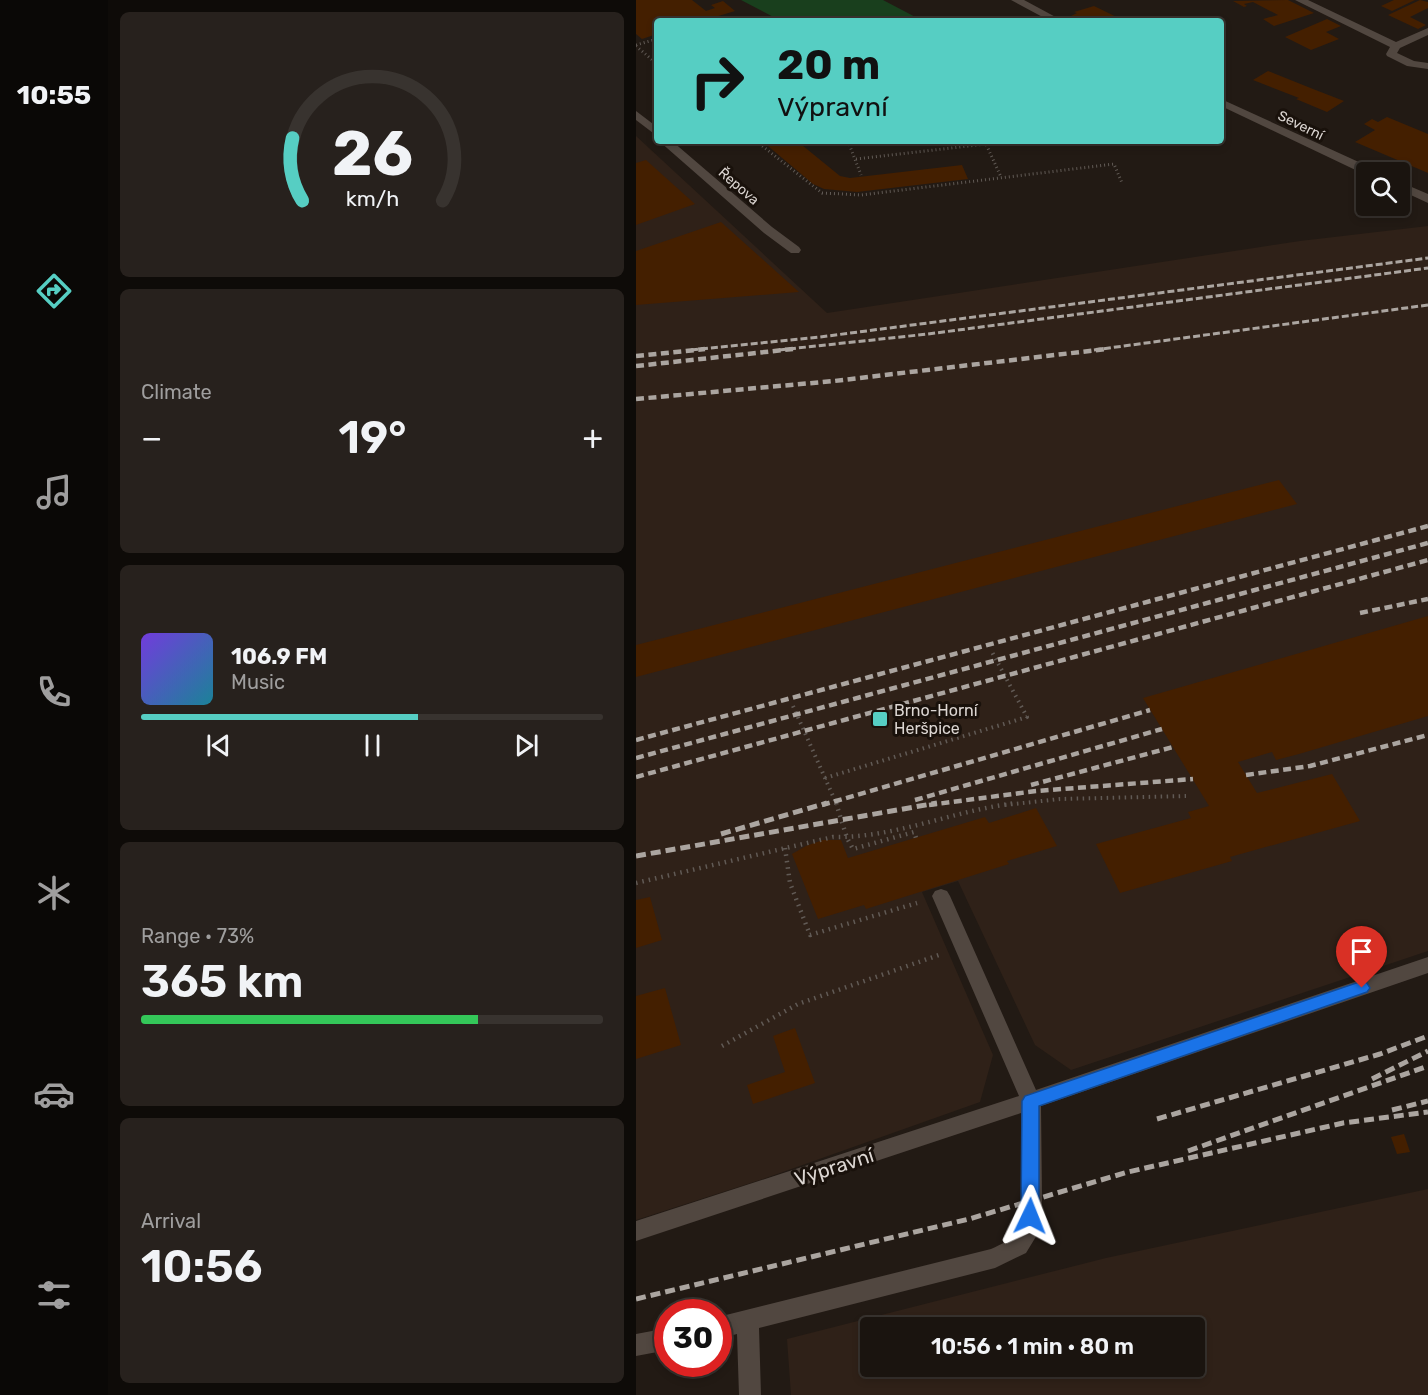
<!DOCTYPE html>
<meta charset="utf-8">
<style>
:root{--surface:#1a140f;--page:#27211d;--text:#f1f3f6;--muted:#9f9e9e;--line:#38332f;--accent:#56cec3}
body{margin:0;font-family:Rubik,sans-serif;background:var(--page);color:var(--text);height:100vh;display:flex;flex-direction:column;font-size:22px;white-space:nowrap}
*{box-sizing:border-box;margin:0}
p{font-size:20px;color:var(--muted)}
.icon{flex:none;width:33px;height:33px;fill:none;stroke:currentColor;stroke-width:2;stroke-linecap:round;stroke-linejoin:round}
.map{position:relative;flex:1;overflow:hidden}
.details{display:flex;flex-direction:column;gap:12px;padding:12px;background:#0e0b08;width:528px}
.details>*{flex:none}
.banner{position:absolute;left:18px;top:18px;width:570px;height:126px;border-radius:6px;box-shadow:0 3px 9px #0003,0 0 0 2px var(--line);background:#56cec3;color:#111;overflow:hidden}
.tools{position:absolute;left:720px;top:162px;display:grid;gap:12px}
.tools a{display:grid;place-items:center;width:54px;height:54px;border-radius:6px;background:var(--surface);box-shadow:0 3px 9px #0003,0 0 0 2px var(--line);font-size:30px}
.speed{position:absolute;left:18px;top:1299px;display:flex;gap:12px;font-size:30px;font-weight:700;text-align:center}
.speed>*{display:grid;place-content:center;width:78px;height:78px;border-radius:50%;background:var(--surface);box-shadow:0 3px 9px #0003,0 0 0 2px var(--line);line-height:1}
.speed .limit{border:9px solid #d22;background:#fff;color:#111}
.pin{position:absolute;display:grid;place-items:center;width:51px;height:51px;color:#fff;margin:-62px -26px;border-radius:50% 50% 50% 0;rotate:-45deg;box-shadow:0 0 6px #0007}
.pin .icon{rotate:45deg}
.me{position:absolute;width:66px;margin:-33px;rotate:2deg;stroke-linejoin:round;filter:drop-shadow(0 0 4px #0008)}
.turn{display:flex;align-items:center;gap:21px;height:126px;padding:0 24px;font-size:27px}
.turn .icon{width:78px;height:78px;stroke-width:2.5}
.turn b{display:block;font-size:42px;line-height:51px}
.big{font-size:45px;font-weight:600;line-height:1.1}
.details .tile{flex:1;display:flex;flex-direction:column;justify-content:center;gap:9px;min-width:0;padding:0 21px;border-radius:9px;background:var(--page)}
.details .dial{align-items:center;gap:0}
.dial svg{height:156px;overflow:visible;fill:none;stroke:var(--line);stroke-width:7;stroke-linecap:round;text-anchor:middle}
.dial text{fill:var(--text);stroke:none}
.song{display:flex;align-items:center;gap:18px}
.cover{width:72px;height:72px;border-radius:9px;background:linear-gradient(135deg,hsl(260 70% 55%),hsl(190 70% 35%))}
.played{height:6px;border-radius:3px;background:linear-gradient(90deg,var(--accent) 60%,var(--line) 60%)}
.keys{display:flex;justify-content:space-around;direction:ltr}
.heat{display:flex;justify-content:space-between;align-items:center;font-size:33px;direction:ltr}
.charge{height:9px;border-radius:4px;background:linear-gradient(90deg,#34c759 73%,var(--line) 0)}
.trip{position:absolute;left:224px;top:1317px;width:345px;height:60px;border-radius:6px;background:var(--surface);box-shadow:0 3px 9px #0003,0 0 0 2px var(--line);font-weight:600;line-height:60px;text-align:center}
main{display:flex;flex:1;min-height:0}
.menu{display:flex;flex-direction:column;width:108px;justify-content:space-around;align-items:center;background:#0a0806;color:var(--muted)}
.menu .icon{width:42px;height:42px}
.menu .current{color:var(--accent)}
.menu b{font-size:27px;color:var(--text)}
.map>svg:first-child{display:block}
.built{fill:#2f2118;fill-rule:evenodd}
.green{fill:#193f1d}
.building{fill:#441f00}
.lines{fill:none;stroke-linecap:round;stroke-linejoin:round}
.path-far2{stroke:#615a55;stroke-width:3;stroke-dasharray:1 3;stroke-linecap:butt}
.path-far1{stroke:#615a55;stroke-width:4;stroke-dasharray:1.5 4.5;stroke-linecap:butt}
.path{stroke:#615a55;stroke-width:4.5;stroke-dasharray:1.5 5;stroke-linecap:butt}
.minor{fill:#514740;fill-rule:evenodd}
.rail-far2{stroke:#aba5a0;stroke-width:3;stroke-dasharray:7 3;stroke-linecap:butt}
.rail-far1{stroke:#aba5a0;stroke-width:4.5;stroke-dasharray:8 4.5;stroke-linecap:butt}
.rail{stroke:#aba5a0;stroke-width:5;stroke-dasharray:10 5;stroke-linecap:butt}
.route{fill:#1a73e8;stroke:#114b97;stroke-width:1.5}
.poi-dot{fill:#56cec3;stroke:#19110b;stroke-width:2}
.labels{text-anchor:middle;stroke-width:6;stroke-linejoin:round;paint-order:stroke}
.far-street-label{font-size:14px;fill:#dcd6d2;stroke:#19110b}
.poi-label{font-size:16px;fill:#dcd6d2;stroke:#19110b;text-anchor:start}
.near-street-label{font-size:20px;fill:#dcd6d2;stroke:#19110b}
</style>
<main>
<nav class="menu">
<b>10:55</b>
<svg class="icon current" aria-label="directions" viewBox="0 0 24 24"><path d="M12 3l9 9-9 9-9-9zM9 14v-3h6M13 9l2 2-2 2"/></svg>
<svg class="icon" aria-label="music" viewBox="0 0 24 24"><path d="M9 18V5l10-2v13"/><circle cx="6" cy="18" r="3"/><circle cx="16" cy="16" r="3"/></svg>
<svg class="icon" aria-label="phone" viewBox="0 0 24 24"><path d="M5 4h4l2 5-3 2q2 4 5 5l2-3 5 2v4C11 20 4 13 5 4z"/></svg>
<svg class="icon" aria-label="climate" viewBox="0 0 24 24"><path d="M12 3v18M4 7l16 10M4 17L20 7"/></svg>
<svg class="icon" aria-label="car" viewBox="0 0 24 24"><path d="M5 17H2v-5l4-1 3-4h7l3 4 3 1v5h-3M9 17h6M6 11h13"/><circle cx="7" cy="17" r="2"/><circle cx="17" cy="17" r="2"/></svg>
<svg class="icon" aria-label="filters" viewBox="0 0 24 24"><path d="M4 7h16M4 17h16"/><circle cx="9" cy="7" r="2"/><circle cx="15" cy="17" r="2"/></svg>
</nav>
<section class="details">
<div class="tile dial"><svg viewBox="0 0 100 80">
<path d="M14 69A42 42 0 1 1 86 69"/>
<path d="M14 69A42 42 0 0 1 9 37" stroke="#56cec3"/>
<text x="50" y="56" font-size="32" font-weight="700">26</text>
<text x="50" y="72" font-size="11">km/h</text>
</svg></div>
<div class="tile"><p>Climate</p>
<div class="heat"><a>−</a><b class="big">19°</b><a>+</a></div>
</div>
<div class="tile">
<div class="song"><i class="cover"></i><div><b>106.9 FM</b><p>Music</p></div></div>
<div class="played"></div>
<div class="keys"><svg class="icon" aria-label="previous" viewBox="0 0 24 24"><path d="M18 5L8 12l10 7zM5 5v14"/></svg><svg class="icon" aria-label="pause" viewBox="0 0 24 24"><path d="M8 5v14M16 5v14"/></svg><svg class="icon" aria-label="next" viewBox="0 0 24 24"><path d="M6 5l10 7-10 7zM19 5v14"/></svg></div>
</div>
<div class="tile"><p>Range · 73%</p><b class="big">365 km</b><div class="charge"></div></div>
<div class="tile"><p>Arrival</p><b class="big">10:56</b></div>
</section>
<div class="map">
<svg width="792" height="1395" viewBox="0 0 792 1395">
<rect width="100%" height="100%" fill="#221a14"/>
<path class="built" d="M0,136L191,313L664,241L792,226V951L435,1070L399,1045L322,881L286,892L357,1055L344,1102L127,1179L0,1220Z
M792,1189V1395H155L151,1339L470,1258ZM234,1328H558V1366H234Z"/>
<path class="green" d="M105,0H247L287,21H145Z"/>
<path class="building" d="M0,0H56L70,11L79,8L75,5L87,1L99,11L66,21H21V34L6,39L0,34Z
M652,0L678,13L638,26L627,19L642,15L617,2L608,4L611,6L608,7L597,1Z
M758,0H779L756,11L745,6Z
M784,0L792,2V8L774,17L790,25L782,29L752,15Z
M458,6L489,21H446L435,16L441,13L438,12Z
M691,19L705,26L690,32L703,39L675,50L649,37Z
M632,71L677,89L708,101L691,112L660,99L663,98L617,80Z
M751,117L792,134V173L719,142L739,130L728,124L736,119L742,122Z
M126,141H161L204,176L214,178L326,165L332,179L221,192L188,189L177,184Z
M10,160L59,204L0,225V163Z
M85,222L163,292L0,305V251Z
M643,480L661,504L0,677V645Z
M792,616V716L663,754L640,760L636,752L602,762L621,793L696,774L724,821L594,857L596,861L484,893L460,844L555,818L552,812L573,806L507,698Z
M400,808L421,846L371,861L373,864L230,909L228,905L182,919L156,854L170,846L187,840H205L212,858L349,817L353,823Z
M14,897L26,940L0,948V900Z
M29,988L45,1045L0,1059V996Z
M159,1028L179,1083L117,1104L111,1085L149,1072L137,1036Z
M768,1134L774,1152L761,1154L755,1137Z"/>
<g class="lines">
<path class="path-far2" d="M0,45L21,39
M0,46L21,64
M120,141L186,193L225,195L478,164L486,183
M212,141L225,175
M220,159L350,144L365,177"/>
<path class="path-far1" d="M157,706L201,805
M189,778L391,717L356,652
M369,805L424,799L550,796"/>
<path class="path" d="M200,803L211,838L217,849L278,832L280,838
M149,848L154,883L174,935L281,903
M0,883L197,837C261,838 318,810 381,803
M86,1046L162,1004L303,955"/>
<path class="minor" d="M375,0H388L427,21H414Z
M659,0H672L760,42L792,28V35L764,48L761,53L778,61L792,63V69L771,66L751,56L750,54L754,47Z
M585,99L738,169L740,172L730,175L585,106Z
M0,111L21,127V136L0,120Z
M23,141H36L136,227L163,247L165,250L163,253H155L128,233Z
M764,182L792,194V203L764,190Z
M305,889L311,891L314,896L400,1090L792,957V973L405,1106L406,1201L404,1230L390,1253L359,1268L123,1328L125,1395H103L101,1334L82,1339V1317L355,1249C366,1244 375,1240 381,1230C391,1212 385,1137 385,1113L0,1241V1221L383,1096L296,896L299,891Z
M32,1328V1350L0,1356V1334Z"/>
<path class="rail-far2" d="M55,350L184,337L792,258
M143,350L292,334L792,268
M458,350L792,305"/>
<path class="rail-far1" d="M0,356L69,349
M0,366L157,349
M0,399L198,381L470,349
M724,613L792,599
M0,740L792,526
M0,758L792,543
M610,775L674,766L792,735
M0,777L792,560
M395,785L537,747
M279,800L526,729
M186,805L514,710
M293,805L400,791L557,779"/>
<path class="rail" d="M85,834L191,803
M0,856L301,803
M736,1079L792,1051
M756,1110L792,1101
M521,1119L744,1054L792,1036
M552,1151L792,1066
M0,1299L333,1219L492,1172L707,1123L792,1112"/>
</g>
<path class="route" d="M726,981L731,983L734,988L731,992L403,1106V1216L400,1221L394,1224L388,1221L385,1216L386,1101L389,1096Z"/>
<rect class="poi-dot" x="236" y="711" width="16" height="16" rx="3"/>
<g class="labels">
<g class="far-street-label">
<text transform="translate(665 125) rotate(26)" y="5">Severní</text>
<text transform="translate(103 186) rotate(41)" y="5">Řepova</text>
</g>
<g class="poi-label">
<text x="258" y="716">Brno-Horní<tspan x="258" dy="18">Heršpice</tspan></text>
</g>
<g class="near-street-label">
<text transform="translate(198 1167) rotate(-18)" y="7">Výpravní</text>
</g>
</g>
</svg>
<div class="tools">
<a><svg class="icon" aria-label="search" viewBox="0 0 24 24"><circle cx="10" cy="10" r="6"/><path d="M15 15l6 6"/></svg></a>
</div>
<div class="speed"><div class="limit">30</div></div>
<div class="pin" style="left:726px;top:988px;background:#d93025"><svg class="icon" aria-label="arrive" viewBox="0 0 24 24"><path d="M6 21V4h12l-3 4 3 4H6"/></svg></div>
<svg class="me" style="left:394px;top:1216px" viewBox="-20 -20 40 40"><path d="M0-17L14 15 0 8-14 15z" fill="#1a73e8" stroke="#fff" stroke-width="4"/></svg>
<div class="trip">10:56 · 1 min · 80 m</div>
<div class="banner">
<div class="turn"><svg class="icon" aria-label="right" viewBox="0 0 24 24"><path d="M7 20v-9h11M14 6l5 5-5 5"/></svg><div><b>20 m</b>Výpravní</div></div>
</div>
</div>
</main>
